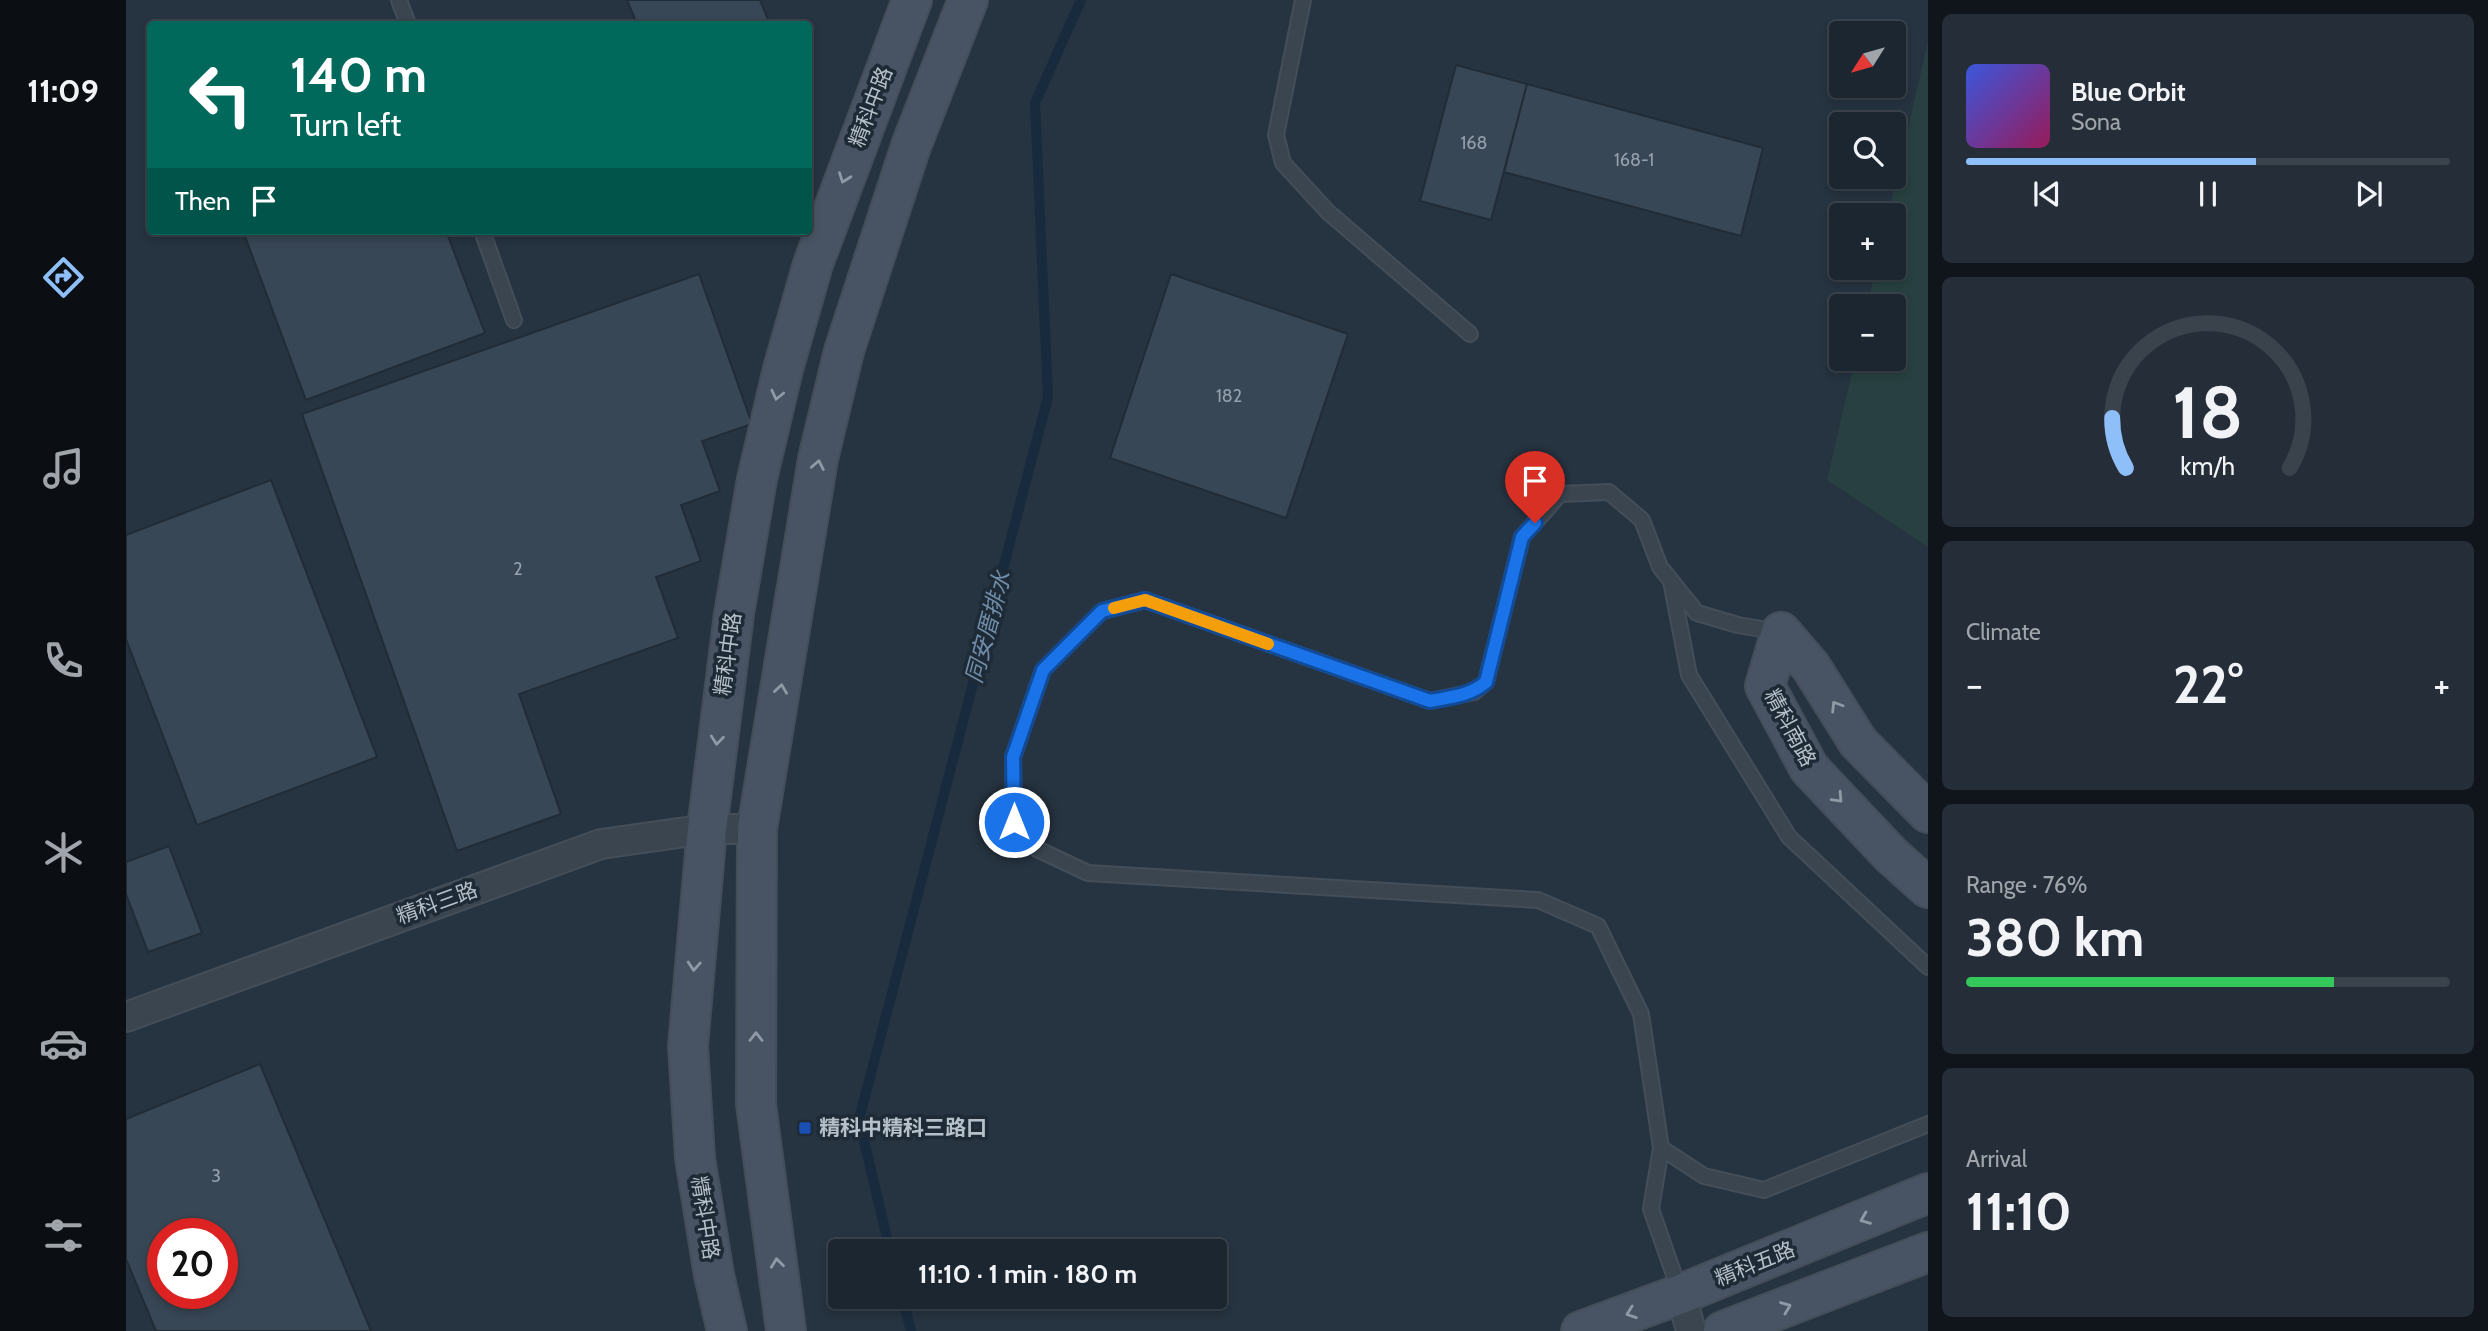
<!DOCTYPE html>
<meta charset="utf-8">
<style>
:root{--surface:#1c2630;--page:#252e38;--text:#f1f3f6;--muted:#a0a5ab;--line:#3a434c;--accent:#8ebff8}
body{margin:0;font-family:Cabin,"Noto Sans TC",sans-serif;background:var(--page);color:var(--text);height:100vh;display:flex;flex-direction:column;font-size:26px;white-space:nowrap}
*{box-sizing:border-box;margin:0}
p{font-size:23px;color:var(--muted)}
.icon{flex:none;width:38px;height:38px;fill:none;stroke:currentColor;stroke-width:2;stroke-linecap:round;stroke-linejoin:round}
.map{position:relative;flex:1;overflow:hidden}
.sheet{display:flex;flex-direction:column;gap:14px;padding:14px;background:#0f151a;width:560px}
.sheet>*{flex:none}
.banner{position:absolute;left:21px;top:21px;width:665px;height:214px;border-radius:7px;box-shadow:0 4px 10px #0003,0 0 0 2px var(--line);background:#00695c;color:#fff;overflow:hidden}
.needle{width:46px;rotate:233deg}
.buttons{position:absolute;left:1703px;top:21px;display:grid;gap:14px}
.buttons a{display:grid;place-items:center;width:77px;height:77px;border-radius:7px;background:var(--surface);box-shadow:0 4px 10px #0003,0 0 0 2px var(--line);font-size:35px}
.speed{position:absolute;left:21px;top:1218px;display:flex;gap:14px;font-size:35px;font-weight:700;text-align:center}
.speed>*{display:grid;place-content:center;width:91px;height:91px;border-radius:50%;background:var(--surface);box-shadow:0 4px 10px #0003,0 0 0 2px var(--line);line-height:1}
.speed .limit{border:10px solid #d22;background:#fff;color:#111}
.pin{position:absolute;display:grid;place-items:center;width:60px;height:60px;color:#fff;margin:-72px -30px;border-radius:50% 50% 50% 0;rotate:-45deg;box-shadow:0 0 7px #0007}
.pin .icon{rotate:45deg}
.me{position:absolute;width:77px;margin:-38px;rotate:0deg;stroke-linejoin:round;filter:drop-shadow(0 0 5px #0008)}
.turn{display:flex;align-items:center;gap:24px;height:147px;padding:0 28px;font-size:32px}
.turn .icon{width:91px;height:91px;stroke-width:2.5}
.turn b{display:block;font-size:49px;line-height:60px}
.then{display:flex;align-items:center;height:66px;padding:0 28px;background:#0003;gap:14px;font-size:26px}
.big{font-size:52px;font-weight:800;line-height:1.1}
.sheet .tile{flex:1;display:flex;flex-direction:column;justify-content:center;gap:10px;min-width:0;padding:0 24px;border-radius:10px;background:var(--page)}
.sheet .dial{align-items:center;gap:0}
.dial svg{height:182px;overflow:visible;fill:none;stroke:var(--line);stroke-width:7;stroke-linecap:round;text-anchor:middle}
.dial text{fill:var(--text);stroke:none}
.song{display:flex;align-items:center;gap:21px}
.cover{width:84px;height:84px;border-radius:10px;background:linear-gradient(135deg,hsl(230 70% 55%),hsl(330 70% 35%))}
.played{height:7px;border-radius:4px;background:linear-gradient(90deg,var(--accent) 60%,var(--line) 60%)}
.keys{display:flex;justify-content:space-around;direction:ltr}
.heat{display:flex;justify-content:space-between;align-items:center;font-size:38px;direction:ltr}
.charge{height:10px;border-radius:5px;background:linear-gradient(90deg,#34c759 76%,var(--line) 0)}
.trip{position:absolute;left:702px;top:1239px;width:399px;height:70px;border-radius:7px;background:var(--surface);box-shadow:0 4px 10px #0003,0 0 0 2px var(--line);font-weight:800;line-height:70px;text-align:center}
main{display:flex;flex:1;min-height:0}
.dock{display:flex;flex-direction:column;width:126px;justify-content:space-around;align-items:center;background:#0b0f13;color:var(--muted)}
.dock .icon{width:49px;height:49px}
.dock .on{color:var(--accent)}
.dock b{font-size:32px;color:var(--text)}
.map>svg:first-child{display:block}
.green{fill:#284041}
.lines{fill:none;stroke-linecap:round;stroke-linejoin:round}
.stream{stroke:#182b3e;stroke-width:10}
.building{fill:#384756;stroke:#212c37;stroke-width:2;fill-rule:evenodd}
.lane-casing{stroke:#434e59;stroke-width:18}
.street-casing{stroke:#434e59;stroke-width:32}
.secondary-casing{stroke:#434e59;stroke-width:42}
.lane{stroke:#3a4550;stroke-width:14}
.street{stroke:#3a4550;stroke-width:28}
.secondary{stroke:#485463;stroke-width:38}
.oneway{stroke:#909aa6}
.route-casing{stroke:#114b97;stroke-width:18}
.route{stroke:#1a73e8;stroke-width:12}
.slow{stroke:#f59e0b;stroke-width:12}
.transit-dot{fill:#1a4fb4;stroke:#1e2a35;stroke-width:2.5}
.labels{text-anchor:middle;stroke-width:7;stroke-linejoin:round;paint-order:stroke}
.number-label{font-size:18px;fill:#94a0ab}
.street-label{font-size:21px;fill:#b6c0ca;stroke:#1e2a35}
.poi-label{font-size:21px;font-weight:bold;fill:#b6c0ca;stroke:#1e2a35;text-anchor:start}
.water-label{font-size:23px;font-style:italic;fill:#708da9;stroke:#1e2a35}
</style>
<main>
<nav class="dock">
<b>11:09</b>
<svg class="icon on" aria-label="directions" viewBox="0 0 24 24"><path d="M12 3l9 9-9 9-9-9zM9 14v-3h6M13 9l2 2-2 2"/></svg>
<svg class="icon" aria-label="music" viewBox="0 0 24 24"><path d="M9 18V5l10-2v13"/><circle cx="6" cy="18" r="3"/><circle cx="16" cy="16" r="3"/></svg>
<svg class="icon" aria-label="phone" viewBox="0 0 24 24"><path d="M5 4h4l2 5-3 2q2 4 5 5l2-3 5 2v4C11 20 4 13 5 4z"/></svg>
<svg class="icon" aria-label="climate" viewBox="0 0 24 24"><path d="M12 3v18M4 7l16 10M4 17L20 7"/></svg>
<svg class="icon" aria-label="car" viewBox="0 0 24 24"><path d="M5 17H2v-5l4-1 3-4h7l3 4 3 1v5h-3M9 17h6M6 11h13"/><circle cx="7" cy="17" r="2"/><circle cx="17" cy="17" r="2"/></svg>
<svg class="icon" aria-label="filters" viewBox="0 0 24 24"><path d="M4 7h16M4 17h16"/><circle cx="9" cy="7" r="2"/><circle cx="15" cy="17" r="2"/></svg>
</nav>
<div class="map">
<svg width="1802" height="1331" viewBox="0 0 1802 1331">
<rect width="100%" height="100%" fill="#263340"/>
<path class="green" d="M1802,41V547L1701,480L1729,359H1768V306H1741L1750,268H1768V215H1762Z"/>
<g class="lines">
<path class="stream" d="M764,1251L733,1119L922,397L909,103L955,0
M776,1297L785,1331"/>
</g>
<path class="building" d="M501,0H634L644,24H511Z
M1330,65L1401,84L1365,220L1294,201Z
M1401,84L1637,148L1615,236L1378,172Z
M117,231H320L359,333L180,400Z
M573,274L626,424L576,441L594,491L555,505L575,561L530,577L552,638L393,694L435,814L331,851L176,414Z
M1045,274L1222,334L1160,518L984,458Z
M145,480L251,757L71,825L0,639V535Z
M43,846L76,933L22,952L0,894V862Z
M134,1064L245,1331H30L0,1259V1119ZM37,1234H96V1293H37Z"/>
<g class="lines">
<defs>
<path id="lane" d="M273,0L282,24
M1177,0L1150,135L1157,163L1202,212L1344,334
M356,231L388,320
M1545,581L1563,675L1663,837L1802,967
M1535,1148L1578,1176L1638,1190L1802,1124
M1554,1292L1525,1209L1535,1148L1515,1014L1472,926L1412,900L962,873L911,849L888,822L887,757L917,670L976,611L1019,600L1304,701L1348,692L1360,682L1396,537L1434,494L1483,492L1516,520L1534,567L1571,613L1612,625L1653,632"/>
<path id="street" d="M0,1017L475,844L581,829H631
M1555,1294L1565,1331"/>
<path id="secondary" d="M1655,632L1639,686L1683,768L1765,855L1802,888
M1655,632L1685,667L1732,742L1802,813
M601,1331L588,1275L569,1158L562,1046L581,829L608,614L631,479L657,369L687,264L786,0
M660,1331L630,1104L631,829L692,459L718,351L785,146L842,0
M1455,1331L1555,1294L1802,1193
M1597,1331L1802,1252"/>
</defs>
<use href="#lane" class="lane-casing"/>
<use href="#street" class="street-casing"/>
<use href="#secondary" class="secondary-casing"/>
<use href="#lane" class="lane"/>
<use href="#street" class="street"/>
<use href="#secondary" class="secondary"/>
</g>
<defs><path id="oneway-chevron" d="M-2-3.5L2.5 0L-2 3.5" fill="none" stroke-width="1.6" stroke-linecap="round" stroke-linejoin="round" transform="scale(1.75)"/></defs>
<g class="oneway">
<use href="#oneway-chevron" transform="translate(718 178) rotate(110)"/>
<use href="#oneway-chevron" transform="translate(651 395) rotate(103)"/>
<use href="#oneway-chevron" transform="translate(692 465) rotate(-79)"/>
<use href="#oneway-chevron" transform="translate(655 689) rotate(-82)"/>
<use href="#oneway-chevron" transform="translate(1710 706) rotate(-122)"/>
<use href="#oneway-chevron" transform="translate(591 740) rotate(96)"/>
<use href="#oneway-chevron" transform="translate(1712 798) rotate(47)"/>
<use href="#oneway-chevron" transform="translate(568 966) rotate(94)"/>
<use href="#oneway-chevron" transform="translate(630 1037) rotate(-90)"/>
<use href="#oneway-chevron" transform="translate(1739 1219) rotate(158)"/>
<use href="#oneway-chevron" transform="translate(651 1263) rotate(-97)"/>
<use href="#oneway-chevron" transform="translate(1660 1307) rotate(-21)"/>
<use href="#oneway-chevron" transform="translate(1505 1313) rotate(160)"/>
</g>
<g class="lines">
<defs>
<path id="route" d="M888,822L887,757L917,670L976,611L1019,600L1304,701C1324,697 1344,696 1360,682L1396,537L1409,523"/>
</defs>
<use href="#route" class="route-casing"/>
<use href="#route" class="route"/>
<path class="slow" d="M988,608L1019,600L1142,644"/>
</g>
<rect class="transit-dot" x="672" y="1121" width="14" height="14" rx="3.5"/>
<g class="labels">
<g class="number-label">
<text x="1348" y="149">168</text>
<text x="1508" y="166">168-1</text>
<text x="1103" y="402">182</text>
<text x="392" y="575">2</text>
<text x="90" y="1182">3</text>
</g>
<g class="street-label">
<text transform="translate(745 107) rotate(-69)" y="7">精科中路</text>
<text transform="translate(602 654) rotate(-82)" y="7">精科中路</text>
<text transform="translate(1664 728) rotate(62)" y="7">精科南路</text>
<text transform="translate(311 903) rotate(-20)" y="7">精科三路</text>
<text transform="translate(579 1218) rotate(81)" y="7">精科中路</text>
<text transform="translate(1629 1264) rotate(-22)" y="7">精科五路</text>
</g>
<g class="poi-label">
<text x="693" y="1135">精科中精科三路口</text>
</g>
<g class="water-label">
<text transform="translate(862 627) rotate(-75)" y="8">同安厝排水</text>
</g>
</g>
</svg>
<div class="buttons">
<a><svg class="needle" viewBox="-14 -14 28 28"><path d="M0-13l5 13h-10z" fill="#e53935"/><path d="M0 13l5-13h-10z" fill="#a0a5ab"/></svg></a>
<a><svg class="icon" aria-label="search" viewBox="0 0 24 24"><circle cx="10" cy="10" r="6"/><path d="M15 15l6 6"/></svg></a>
<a>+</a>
<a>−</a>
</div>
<div class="speed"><div class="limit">20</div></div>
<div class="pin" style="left:1409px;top:523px;background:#d93025"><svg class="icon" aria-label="arrive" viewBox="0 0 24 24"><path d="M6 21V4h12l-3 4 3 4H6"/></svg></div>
<svg class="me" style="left:888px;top:822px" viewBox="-20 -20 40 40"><circle r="17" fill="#1a73e8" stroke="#fff" stroke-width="3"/><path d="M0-11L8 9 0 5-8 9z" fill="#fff"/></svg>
<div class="trip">11:10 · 1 min · 180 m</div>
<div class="banner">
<div class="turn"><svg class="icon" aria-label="left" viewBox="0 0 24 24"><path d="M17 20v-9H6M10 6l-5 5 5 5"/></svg><div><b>140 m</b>Turn left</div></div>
<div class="then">Then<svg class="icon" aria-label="arrive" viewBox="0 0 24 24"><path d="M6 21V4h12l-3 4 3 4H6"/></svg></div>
</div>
</div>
<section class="sheet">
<div class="tile">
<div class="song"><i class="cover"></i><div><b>Blue Orbit</b><p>Sona</p></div></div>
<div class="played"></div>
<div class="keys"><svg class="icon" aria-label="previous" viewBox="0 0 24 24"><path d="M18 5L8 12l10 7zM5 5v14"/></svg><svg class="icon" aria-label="pause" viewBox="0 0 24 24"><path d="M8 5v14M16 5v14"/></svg><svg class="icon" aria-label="next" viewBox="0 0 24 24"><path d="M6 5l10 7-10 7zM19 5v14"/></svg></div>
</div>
<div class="tile dial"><svg viewBox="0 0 100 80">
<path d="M14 69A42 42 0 1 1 86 69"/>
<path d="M14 69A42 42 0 0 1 8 47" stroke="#8ebff8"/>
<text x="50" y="56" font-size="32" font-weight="700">18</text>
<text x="50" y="72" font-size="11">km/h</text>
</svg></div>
<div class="tile"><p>Climate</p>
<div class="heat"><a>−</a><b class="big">22°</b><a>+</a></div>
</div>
<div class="tile"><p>Range · 76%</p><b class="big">380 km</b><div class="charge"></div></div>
<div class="tile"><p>Arrival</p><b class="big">11:10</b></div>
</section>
</main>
